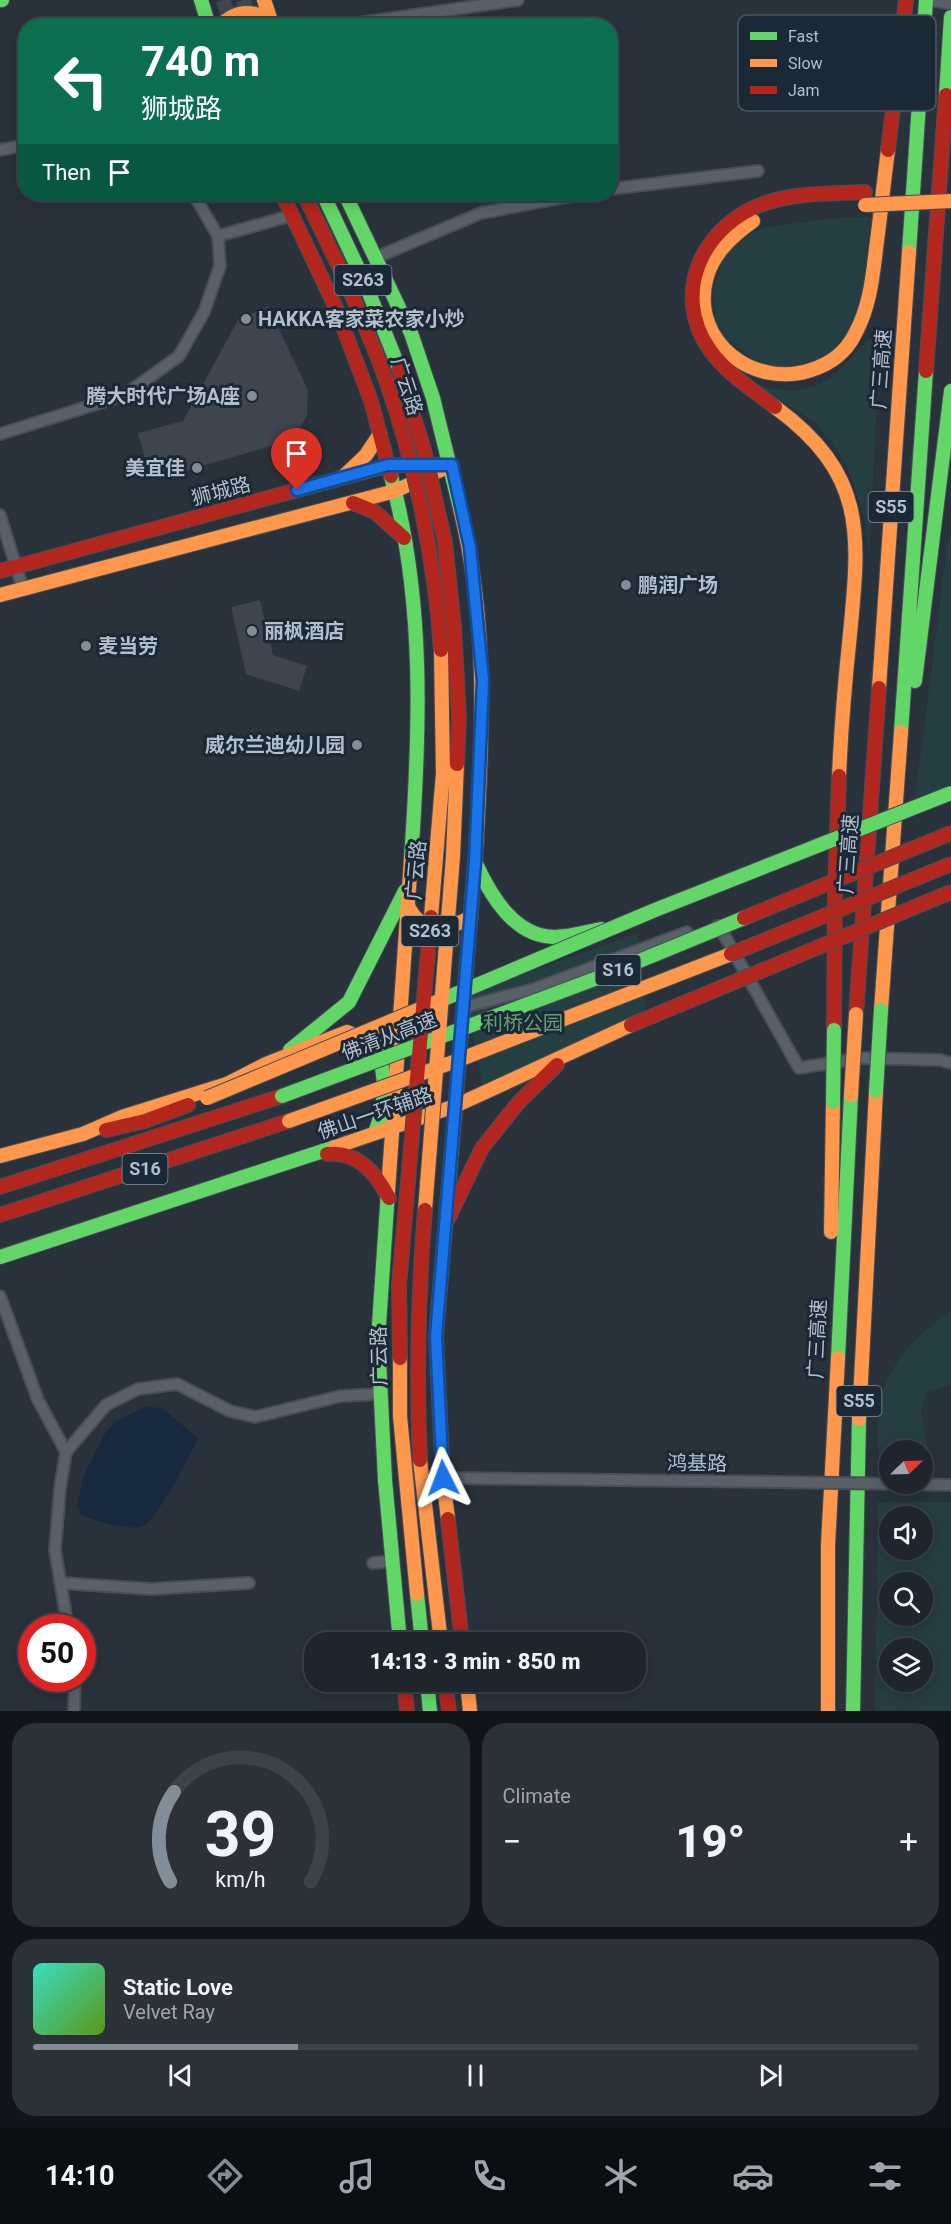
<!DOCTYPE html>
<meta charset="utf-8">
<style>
:root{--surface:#1f252c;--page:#2c3138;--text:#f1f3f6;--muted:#a1a5a9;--line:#3c4248;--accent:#838d98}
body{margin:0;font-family:Roboto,"Noto Sans SC",sans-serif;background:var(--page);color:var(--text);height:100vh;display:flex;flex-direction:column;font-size:22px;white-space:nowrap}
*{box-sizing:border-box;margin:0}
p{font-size:20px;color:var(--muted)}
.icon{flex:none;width:33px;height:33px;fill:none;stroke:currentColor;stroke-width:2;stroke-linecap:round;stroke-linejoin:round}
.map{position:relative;height:1711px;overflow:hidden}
.side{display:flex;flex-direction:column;gap:12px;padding:12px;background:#111418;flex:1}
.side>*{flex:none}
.guide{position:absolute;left:18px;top:18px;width:600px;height:183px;border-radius:24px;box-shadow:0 3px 15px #0003,0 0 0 2px var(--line);background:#0b6e4f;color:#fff;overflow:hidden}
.needle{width:39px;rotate:67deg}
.tools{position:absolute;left:879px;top:1440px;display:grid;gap:12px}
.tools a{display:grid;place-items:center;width:54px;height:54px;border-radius:50%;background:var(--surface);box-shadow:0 3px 15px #0003,0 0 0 2px var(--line);font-size:30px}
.speed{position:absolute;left:18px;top:1614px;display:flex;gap:12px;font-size:30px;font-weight:700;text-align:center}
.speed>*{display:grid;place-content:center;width:78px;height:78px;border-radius:50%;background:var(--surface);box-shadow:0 3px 15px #0003,0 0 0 2px var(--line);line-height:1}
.speed .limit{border:9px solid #d22;background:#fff;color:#111}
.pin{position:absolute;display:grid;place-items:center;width:51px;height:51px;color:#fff;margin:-62px -26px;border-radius:50% 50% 50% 0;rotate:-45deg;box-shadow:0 0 6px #0007}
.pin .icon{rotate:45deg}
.me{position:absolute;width:66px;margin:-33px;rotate:357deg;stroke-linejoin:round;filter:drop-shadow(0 0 4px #0008)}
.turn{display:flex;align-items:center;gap:21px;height:126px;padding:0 24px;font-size:27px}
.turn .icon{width:78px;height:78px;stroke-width:2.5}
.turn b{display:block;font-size:42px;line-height:51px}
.then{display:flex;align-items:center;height:57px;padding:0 24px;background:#0003;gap:12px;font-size:22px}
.big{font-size:45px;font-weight:800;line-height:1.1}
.side .widget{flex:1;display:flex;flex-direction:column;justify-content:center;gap:9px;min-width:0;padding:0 21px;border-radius:24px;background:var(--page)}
.side .dial{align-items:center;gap:0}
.dial svg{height:156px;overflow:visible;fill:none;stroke:var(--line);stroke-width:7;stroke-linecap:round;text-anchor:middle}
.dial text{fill:var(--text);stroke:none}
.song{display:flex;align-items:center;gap:18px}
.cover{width:72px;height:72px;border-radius:9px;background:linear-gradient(135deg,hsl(170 70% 55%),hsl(90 70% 35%))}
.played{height:6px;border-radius:3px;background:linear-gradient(90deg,var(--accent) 30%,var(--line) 30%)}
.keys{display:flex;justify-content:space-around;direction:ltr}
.heat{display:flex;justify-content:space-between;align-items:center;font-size:33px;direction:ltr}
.side .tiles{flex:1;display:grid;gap:12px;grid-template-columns:1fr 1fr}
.widget:last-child{grid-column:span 2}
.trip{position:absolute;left:304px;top:1632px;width:342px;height:60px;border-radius:24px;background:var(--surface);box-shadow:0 3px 15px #0003,0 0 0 2px var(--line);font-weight:800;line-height:60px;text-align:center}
.tabs{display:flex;height:96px;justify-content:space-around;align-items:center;background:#0c0f12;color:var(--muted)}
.tabs .icon{width:42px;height:42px}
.tabs .selected{color:var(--accent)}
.tabs b{font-size:27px;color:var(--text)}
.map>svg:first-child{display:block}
.green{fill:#253e41;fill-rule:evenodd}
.water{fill:#16293f}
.building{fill:#3e454e}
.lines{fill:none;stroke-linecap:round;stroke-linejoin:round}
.primary-tunnel{stroke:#3e4650;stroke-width:15;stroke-dasharray:15 8;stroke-linecap:butt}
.street-casing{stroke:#474e56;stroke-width:14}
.fast-casing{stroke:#474e56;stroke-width:16}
.slow-casing{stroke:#474e56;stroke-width:16}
.jam-casing{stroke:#474e56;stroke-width:16}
.street{stroke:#5a6068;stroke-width:10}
.fast{stroke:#63d668;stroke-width:14}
.slow{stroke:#ff974d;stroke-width:14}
.jam{stroke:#b3261e;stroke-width:14}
.street-bridge-casing{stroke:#474e56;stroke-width:14;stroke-linecap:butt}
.fast-bridge-casing{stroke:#474e56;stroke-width:16;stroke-linecap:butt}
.slow-bridge-casing{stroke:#474e56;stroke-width:16;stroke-linecap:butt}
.jam-bridge-casing{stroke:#474e56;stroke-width:16;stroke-linecap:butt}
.street-bridge{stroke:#5a6068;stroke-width:10}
.fast-bridge{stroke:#63d668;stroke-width:14}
.slow-bridge{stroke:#ff974d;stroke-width:14}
.jam-bridge{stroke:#b3261e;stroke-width:14}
.route-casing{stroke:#114b97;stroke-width:15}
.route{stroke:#1a73e8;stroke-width:10}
.poi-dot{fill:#838d98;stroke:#1b2836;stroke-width:2}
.labels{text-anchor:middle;stroke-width:6;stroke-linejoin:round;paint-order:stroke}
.shield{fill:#1b2836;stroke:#85919e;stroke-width:1.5}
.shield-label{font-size:18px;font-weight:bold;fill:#b3becb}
.poi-label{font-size:20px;font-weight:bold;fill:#b3becb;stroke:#1b2836;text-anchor:start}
.street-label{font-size:20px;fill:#b3becb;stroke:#1b2836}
.park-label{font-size:20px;fill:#689f71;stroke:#1b2836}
.key{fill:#1b2836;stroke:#495563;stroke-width:1.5}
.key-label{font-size:16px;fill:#b3becb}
</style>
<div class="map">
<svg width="951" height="1711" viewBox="0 0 951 1711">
<rect width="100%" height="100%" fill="#29313a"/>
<path class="green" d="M871,217L863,287L851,329L834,349L809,364L786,368L765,367L726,339L715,321L713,293L723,256L734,247L752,232L768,227L833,218Z
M880,339L869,557L865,520L847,466L838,451L817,424L757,386C767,387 776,390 786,390C826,393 843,365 868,340Z
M951,534V785L915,798L948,542Z
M637,933L647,1024L483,1087L465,995Z
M951,1311V1384L927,1392L921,1410L932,1473L923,1472L922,1450H890L889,1471H879C879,1451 877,1430 879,1410C884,1365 917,1336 951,1311Z
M878,1502H951V1711H875ZM922,1516V1550H890V1516ZM922,1582V1616H890V1582ZM922,1648V1682H890V1648Z"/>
<path class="water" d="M145,1407L162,1408L198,1438C189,1455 157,1524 140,1527C123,1530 97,1521 81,1515L77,1505L84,1475L106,1432L117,1421Z"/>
<path class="building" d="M268,306L308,390L307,415L301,426L290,438L281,443L151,481L138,433L183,421L238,320Z
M260,600L273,655L307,666L299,691L246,674L231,607Z"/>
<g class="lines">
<path class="primary-tunnel" d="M223,0L232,26
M243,0L252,26"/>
<defs>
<path id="street" d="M931,0L951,4
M338,26L518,0
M0,150L26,145
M610,189L758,171
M218,236L293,215
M377,257L481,213L583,194
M0,434L125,395L179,356L204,312L220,266L218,236L197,200L189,194
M0,515L23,589
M717,926H719L799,1068L861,1058L940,1060L951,1063
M464,1007L534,989L687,932
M0,1296L38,1400L66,1452L60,1488L55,1550L68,1628
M66,1452L106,1405L138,1389L177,1384L230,1411L255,1417L341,1396L380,1394
M443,1478L778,1482
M900,1484L951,1485
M373,1563L393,1561
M61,1583L151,1589L249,1583
M74,1711L75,1678"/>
<path id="fast" d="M0,0H2
M201,0L209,26
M946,95L951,17
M323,194L365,283L399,368
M345,194L411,333L433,398L460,508
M909,252L926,0
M360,473L389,465H438
M391,476C425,602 420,731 411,859
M915,681L951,391
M901,732L926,371
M476,864C491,896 514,936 554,937C570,937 586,932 601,929
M290,1050L349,1002L405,891
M375,1133C385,1106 387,1083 379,1055
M388,1191L378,1340L385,1480L400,1642
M0,1257L335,1147
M838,1358L851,1095
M417,1594L422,1642
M427,1682L430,1711
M853,1711L859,1419"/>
<path id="slow" d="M264,0L272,24
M220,26C235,10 250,10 270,19
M753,221C732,236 712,254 706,280C691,342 754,389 811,370C830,364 846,352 855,334C871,305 873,272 877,241C881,211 884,180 888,150
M775,407C866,474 860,532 850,634C845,681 841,729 839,776
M345,475L366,455L380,434
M460,508C488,620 483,734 476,849
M0,595L395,491L452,465
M879,688L909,252
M408,906C422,935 447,931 471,917
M881,1010L901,732
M335,1147L455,1106L631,1025
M0,1156L83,1134L122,1117L227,1084L266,1064L347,1032L375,1044L379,1055
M388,1191L411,859
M831,1232L833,1102
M859,1419L876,1091
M448,1519L443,1478L436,1337L455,1110
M436,1600L441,1642
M467,1682L470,1711
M828,1711V1545L838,1358"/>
<path id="jam" d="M888,150L906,0
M282,194L336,308L371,401L391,476
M304,194L346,281
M926,371L946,95
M775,407C753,390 726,373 710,350C669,292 705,221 769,202C800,192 833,194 865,192
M353,503L375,512L404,538
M0,571L360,473
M856,1014L879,688
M834,1030L835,894L839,776
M455,1110L476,849
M106,1130L145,1121L188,1105
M327,1154C359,1152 375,1172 389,1198
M0,1187L282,1096
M0,1215L289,1121
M448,1219L482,1148L519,1102L557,1065
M448,1519L462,1642
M404,1682L407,1711
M445,1682L449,1711"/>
</defs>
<use href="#street" class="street-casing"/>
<use href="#fast" class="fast-casing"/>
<use href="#slow" class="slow-casing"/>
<use href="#jam" class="jam-casing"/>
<use href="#street" class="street"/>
<use href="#fast" class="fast"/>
<use href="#slow" class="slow"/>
<use href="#jam" class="jam"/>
<defs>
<path id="street-bridge" d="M778,1482L900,1484"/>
<path id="fast-bridge" d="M439,1001L655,910L951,793
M876,1091L881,1010
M282,1096L600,977L744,918
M833,1102L834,1030"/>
<path id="slow-bridge" d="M865,205L951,201
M431,917L443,773L441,650
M851,1095L856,1014
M207,1098L439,1001
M289,1121L456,1061L731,954
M425,1210L453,856L457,764
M400,1358V1416L417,1594
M420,1460L436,1600"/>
<path id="jam-bridge" d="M346,281C360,315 375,348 387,383C416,467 435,561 441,650
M399,368L424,450L445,542L454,627L459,717L457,764
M744,918L951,833
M731,954L951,864
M631,1025L951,892
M400,1358L399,1285L431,917
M420,1460C416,1376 418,1294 425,1210"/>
</defs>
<use href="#street-bridge" class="street-bridge-casing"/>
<use href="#fast-bridge" class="fast-bridge-casing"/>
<use href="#slow-bridge" class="slow-bridge-casing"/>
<use href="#jam-bridge" class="jam-bridge-casing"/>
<use href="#street-bridge" class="street-bridge"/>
<use href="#fast-bridge" class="fast-bridge"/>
<use href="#slow-bridge" class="slow-bridge"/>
<use href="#jam-bridge" class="jam-bridge"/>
</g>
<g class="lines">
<defs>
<path id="route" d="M297,490L388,465H452L470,547L483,681L475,862L436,1337L443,1478"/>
</defs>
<use href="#route" class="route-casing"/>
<use href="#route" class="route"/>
</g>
<g class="poi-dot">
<circle cx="246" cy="319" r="6"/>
<circle cx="252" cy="396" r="6"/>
<circle cx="197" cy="468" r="6"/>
<circle cx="626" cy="585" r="6"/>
<circle cx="252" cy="631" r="6"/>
<circle cx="86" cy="646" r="6"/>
<circle cx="357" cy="745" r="6"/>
</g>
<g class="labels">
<g class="shield">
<rect x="334.5" y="265" width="57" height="30" rx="4.5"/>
<rect x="868.5" y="492" width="45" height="30" rx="4.5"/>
<rect x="401.5" y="916" width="57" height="30" rx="4.5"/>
<rect x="595.5" y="955" width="45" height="30" rx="4.5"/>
<rect x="122.5" y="1154" width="45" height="30" rx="4.5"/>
<rect x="836.5" y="1386" width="45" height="30" rx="4.5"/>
</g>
<g class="shield-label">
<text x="363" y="286">S263</text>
<text x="891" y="513">S55</text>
<text x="430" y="937">S263</text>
<text x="618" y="976">S16</text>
<text x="145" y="1175">S16</text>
<text x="859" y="1407">S55</text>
</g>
<g class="poi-label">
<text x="258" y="326">HAKKA客家菜农家小炒</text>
<text x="240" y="403" text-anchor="end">腾大时代广场A座</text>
<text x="185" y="475" text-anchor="end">美宜佳</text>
<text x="638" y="592">鹏润广场</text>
<text x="264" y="638">丽枫酒店</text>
<text x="98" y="653">麦当劳</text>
<text x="345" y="752" text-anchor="end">威尔兰迪幼儿园</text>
</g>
<g class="street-label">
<text transform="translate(881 369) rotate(-86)" y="7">广三高速</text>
<text transform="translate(407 386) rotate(72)" y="7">广云路</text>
<text transform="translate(221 491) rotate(-15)" y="7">狮城路</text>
<text transform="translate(848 854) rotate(-86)" y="7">广三高速</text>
<text transform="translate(416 870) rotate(-85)" y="7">广云路</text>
<text transform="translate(389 1036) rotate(-21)" y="7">佛清从高速</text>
<text transform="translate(375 1113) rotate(-19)" y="7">佛山一环辅路</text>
<text transform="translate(817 1339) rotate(-87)" y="7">广三高速</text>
<text transform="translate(379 1356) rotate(-91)" y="7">广云路</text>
<text transform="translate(697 1463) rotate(1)" y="7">鸿基路</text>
</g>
<g class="park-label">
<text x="523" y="1030">利桥公园</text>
</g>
</g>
<rect x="738" y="15" width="198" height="96" rx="9" class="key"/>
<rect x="750" y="32" width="27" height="8" fill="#63d668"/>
<rect x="750" y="59" width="27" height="8" fill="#ff974d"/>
<rect x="750" y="86" width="27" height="8" fill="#b3261e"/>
<g class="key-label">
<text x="788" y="42">Fast</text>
<text x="788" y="69">Slow</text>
<text x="788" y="96">Jam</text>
</g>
</svg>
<div class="tools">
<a><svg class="needle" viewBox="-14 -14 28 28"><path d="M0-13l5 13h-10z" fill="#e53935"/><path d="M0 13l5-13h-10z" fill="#a1a5a9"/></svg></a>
<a><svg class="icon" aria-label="sound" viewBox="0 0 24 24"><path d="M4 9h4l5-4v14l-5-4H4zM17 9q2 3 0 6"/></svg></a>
<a><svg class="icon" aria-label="search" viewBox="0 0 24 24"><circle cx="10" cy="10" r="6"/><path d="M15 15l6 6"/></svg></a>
<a><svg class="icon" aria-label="layers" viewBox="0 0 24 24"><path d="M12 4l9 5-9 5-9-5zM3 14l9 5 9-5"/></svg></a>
</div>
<div class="speed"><div class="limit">50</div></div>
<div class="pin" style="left:297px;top:490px;background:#d93025"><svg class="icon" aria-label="arrive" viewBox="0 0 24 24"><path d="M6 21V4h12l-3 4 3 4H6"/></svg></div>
<svg class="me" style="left:443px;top:1478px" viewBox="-20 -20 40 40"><path d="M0-17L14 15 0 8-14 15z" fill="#1a73e8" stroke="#fff" stroke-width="4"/></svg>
<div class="trip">14:13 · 3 min · 850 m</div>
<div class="guide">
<div class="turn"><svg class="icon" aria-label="left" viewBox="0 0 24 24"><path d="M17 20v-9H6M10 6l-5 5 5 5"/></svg><div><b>740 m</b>狮城路</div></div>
<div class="then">Then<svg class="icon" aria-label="arrive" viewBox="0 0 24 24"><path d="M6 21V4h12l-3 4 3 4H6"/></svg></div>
</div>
</div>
<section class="side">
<div class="tiles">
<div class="widget dial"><svg viewBox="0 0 100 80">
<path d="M14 69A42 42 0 1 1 86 69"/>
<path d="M14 69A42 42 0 0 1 16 23" stroke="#838d98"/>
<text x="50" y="56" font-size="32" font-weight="700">39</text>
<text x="50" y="72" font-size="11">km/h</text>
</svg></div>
<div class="widget"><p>Climate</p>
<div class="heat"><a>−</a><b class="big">19°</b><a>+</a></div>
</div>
<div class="widget">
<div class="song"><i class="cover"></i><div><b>Static Love</b><p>Velvet Ray</p></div></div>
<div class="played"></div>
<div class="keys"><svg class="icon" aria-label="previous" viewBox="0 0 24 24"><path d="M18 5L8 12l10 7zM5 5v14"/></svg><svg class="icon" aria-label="pause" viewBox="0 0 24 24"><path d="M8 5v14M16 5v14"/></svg><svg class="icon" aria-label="next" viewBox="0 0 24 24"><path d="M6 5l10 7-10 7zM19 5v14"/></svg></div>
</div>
</div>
</section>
<nav class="tabs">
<b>14:10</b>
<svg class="icon selected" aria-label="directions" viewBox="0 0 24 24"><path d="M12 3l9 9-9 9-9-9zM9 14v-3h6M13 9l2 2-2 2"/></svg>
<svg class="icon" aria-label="music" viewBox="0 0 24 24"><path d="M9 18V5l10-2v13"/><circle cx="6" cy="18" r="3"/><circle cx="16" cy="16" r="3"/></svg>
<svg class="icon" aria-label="phone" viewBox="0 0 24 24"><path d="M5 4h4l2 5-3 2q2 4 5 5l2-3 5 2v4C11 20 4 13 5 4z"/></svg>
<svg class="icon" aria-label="climate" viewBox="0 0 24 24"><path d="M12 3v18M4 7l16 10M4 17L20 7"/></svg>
<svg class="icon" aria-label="car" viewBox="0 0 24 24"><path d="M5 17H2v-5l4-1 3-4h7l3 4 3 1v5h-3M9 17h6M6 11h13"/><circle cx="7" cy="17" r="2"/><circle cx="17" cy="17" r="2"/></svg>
<svg class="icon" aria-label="filters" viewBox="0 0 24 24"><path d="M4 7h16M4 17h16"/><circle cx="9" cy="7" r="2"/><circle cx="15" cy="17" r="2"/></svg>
</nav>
